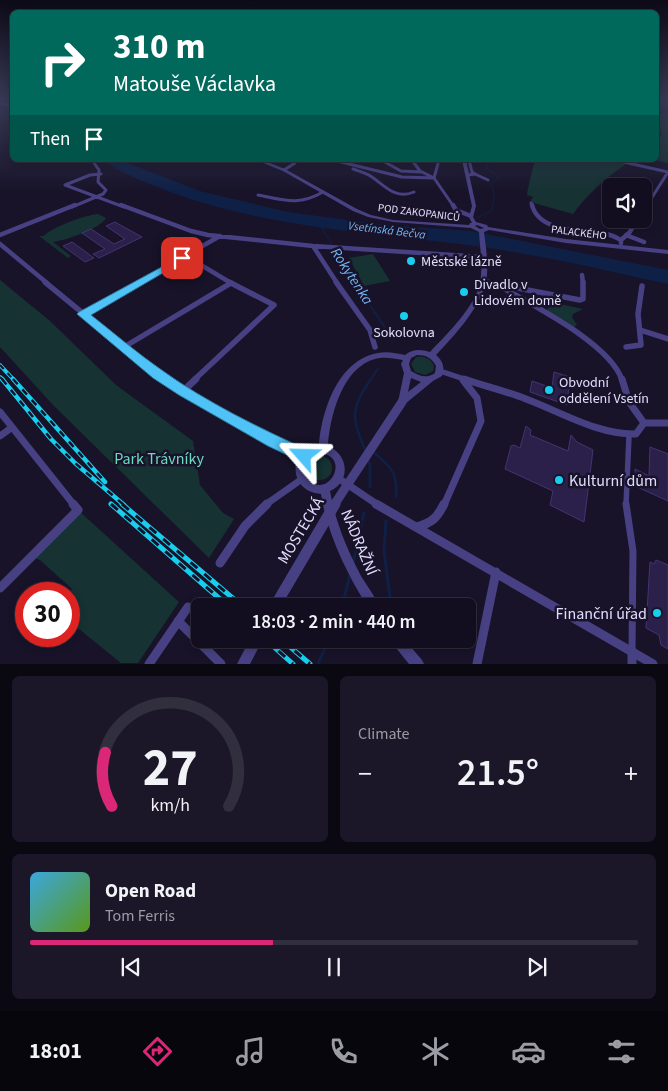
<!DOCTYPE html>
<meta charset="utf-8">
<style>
:root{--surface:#120e1f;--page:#1b1728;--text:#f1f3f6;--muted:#9c9ca4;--line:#312e3d;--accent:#db2777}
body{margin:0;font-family:"Source Sans 3",sans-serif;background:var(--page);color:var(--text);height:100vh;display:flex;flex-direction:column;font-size:19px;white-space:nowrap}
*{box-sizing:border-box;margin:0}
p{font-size:16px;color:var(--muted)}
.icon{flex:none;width:28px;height:28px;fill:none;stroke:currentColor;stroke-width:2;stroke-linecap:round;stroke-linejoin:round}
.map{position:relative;height:664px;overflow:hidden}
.sheet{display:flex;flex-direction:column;gap:12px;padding:12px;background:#0a0811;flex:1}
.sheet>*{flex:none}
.guide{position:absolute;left:10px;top:10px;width:649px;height:152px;border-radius:8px;box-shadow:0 2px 8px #0003,0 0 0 1px var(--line);background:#00695c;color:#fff;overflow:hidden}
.fabs{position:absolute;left:602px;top:178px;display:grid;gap:10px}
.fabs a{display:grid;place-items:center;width:50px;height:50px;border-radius:8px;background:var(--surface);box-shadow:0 2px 8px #0003,0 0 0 1px var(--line);font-size:25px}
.speed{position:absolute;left:15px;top:582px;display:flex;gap:10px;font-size:25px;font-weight:700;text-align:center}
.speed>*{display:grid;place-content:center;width:65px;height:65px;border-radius:50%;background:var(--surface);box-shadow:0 2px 8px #0003,0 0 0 1px var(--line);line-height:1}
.speed .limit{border:8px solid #d22;background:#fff;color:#111}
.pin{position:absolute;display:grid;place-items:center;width:42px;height:42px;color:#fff;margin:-21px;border-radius:10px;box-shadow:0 2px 8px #0006}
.me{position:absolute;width:55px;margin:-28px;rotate:295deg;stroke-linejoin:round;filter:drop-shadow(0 0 4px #0008)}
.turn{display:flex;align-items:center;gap:18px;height:105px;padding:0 20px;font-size:22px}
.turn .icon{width:65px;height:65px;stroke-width:2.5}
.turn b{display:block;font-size:35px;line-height:42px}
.then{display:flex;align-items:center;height:48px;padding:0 20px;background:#0003;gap:10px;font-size:19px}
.big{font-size:38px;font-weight:600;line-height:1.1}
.sheet .card{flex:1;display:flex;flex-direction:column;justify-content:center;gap:8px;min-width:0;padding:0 18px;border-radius:8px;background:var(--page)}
.sheet .dial{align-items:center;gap:0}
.dial svg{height:130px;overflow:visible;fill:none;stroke:var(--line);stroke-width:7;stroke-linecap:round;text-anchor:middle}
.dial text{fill:var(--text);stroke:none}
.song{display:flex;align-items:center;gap:15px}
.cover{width:60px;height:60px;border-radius:8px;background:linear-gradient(135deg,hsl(200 70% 55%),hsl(90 70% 35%))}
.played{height:5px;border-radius:2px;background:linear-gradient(90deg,var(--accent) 40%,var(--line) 40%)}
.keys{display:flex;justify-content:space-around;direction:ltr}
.heat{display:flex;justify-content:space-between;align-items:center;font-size:28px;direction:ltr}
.sheet .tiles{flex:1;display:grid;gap:12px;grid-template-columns:1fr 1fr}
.card:last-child{grid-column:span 2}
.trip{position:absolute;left:191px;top:598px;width:285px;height:50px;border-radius:8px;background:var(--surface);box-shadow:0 2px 8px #0003,0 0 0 1px var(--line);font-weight:600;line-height:50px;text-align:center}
.tabs{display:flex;height:80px;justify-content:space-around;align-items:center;background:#07060c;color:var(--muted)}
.tabs .icon{width:35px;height:35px}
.tabs .active{color:var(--accent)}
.tabs b{font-size:22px;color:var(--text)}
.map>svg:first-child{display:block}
.green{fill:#163233}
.water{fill:#0f2046}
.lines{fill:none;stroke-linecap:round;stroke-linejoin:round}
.stream-far3{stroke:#0f2046;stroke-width:1}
.stream-far2{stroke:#0f2046;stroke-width:2}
.stream-far1{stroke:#0f2046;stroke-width:2.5}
.stream{stroke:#0f2046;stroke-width:3}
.building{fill:#2a2049;stroke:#433473}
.pedestrian-far1{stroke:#474184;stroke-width:5.5}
.pedestrian{stroke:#474184;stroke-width:7}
.minor-far5{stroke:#474184;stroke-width:2.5}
.minor-far4{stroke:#474184;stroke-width:3}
.minor-far3{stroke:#474184;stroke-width:4.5}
.minor-far2{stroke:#474184;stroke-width:5.5}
.minor-far1{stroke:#474184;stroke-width:7}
.minor{stroke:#474184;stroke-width:9}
.tertiary{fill:#474184;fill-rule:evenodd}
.rail-far2-casing{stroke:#18ceee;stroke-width:4}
.rail-far1-casing{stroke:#18ceee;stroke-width:4.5}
.rail-casing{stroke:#18ceee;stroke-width:5}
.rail-far2{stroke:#181329;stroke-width:2;stroke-dasharray:5.5;stroke-linecap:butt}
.rail-far1{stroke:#181329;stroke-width:2.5;stroke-dasharray:7;stroke-linecap:butt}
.rail{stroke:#181329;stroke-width:3;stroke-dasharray:9;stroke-linecap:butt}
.tertiary-bridge-far1{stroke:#474184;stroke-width:9}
.tertiary-bridge{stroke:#474184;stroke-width:11}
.route{fill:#4fc3f7;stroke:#337fa1}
.poi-dot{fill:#18ceee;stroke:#181329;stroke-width:2}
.labels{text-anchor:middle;stroke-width:5;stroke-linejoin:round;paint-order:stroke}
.far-street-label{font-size:11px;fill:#e2ddfd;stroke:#181329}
.far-water-label{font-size:12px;font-style:italic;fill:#73b2f5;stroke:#181329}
.poi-label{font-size:14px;fill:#e2ddfd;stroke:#181329;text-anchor:start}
.water-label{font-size:15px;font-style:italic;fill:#73b2f5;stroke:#181329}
.near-park-label{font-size:16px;fill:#6dd9c3;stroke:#181329}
.near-poi-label{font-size:16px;fill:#e2ddfd;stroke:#181329;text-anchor:start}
.near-street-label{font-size:16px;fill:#e2ddfd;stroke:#181329}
</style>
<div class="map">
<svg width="668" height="664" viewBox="0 0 668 664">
<rect width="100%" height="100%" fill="#181329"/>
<path class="green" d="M668,112V163L656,160V138L659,139L662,134L661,130L656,128V114Z
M535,160H612L626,164C605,179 588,193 573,214L530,202L533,197L527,195C527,192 534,163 535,160Z
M98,214L106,218C102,228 64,241 53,242L71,256L68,258L39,236H44C52,227 85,215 98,214Z
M373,254L390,281L364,286L349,258Z
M0,280L50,321L116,385L193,441L200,485L223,513L234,519L209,558L54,406L0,347Z
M550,302L583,309L573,314L572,317L577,325L574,327L547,310Z
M416,357C424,356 431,358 434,366L433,371L425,375L415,372L411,364Z
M308 468a12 12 0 1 1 24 0a12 12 0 1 1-24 0Z
M78,510L179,602L138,663H121L69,621V594L72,589L40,560L30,557Z"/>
<path class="water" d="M102,160H120L200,191L288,212L378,224L471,231L668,270V284C604,270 540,255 475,246C373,233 268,228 170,192C147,183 123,174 102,160Z"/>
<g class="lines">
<path class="stream-far3" d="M477,218L491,211C494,200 496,194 491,184L499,177L488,169L486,165L494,160
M322,228L355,283"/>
<path class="stream-far2" d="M354,282L386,329
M370,380L378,369"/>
<path class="stream-far1" d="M366,452C352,418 349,411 371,379
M373,452C391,466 398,473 396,497
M368,459L370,465V487"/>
<path class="stream" d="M386,521L384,550L391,606
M353,563L364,513
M342,606L350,575
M318,664L329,639"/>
</g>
<path class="building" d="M115,222L142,237L99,258L93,254L105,249L82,233L91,229L114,244L125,239L106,226Z
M72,242L75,244L94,258L85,262L63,246Z
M554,372L570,377L567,405L530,392L532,381L552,388Z
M526,426L531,430L530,435L568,451L571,435L577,442L593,450L584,522L550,505L553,491L505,469L511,446L514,445L520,448Z
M650,447L668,454V501L635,486V469L649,476Z
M656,560L668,565V649L661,645L659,635L646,628L650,562L654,564Z"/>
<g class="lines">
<path class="pedestrian-far1" d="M626,505L629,436"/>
<path class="pedestrian" d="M626,504L633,551L632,651"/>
<path class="minor-far5" d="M0,103L12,106"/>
<path class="minor-far4" d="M333,160L402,177L434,178
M381,160L401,171L422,172
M412,160L420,171L434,178L454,207
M615,160L668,172
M353,169C359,171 366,173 372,177C385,186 396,200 414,192
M284,170L295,163L292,160
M101,174L90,175L65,185L124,207
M475,174L488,180
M468,175L475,174L472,172L469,160
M434,178L439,160
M258,195C284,200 299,206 323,192
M531,203L532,207
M72,207L103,194L106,190L98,182L99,170L92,160
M646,207L668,172"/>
<path class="minor-far3" d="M121,205L191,231L208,235L313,246L483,257
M453,205L456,210L471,216
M532,205C540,235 587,228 610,235C614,236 617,238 621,240
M644,209L646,205
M0,235L75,205
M626,235L644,242
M621,243V240L629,233L638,219
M0,244L47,283
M313,246L337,283
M186,256L231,283
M582,275L583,283
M483,281L492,283
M138,283L220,236"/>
<path class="minor-far2" d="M45,282L157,374L168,380
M336,282L370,330L375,347
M486,282L580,300L583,299V282
M496,284C530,304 610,343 622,380
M83,314L140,282
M640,330L668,339
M124,347L231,283
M626,347L641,345L638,314L642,286
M440,371L467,380
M194,380L274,305L229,282"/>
<path class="minor-far1" d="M166,379L274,442L304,456
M464,379C484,386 506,391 526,399C561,412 598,435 636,434L644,423
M622,379L629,402L644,423
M183,391L196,379
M0,412L74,505
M644,423H668
M0,436L11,428
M338,478L378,505
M265,505L302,479
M444,505L481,421L477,398L463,380"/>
<path class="minor" d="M376,504L653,664
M416,527C432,523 437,518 444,504
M220,563L245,526L267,504
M0,588L78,510L73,504
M178,621L221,664
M632,651V664
M149,664L188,607
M477,664L496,572"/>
<path class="tertiary" d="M256,160H262L285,169L357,209L371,215L393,220L469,225L470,223H472L469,217L472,206L462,160H466L476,206L473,217L476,222L487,225L488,227L566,239L668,250V254L566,243L489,230L484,232C486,248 489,266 486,282C481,307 453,337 436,355C443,361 445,367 442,376L433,381L405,404L402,405L399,404L398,402L404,373L401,364L403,360C395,359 387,357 380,358C343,363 330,416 328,446C349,455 351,481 330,491C335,521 347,549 361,576C367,586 375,596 379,606H367C346,572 327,533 321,494C289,492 286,450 319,445C322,410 338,360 378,353C387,351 396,353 405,355C412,349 421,349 430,352C448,333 474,308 480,283C483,267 480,248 479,232L471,228L393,222L368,217L353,211L283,171ZM475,226L477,225L484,228L480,229ZM417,355C426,355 432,358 436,366L435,373C427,379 419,376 411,371L409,364L411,358ZM411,378L421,382L408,392ZM320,453C352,456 328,501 308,479C299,468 308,454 320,453Z
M250,639H263L250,664H237Z
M390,639H404L422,660L424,664H409L392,643Z"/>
<defs>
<path id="rail-far2" d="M0,365L14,380
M0,377L3,380"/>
<path id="rail-far1" d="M2,379L51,439L75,463L124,505
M13,379L105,482"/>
<path id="rail" d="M111,504L228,606
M122,504L242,606
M265,639L293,664
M281,639L310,664"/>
</defs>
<use href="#rail-far2" class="rail-far2-casing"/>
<use href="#rail-far1" class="rail-far1-casing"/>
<use href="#rail" class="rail-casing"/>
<use href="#rail-far2" class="rail-far2"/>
<use href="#rail-far1" class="rail-far1"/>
<use href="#rail" class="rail"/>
<path class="tertiary-bridge-far1" d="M334,505L402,402"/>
<path class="tertiary-bridge" d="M275,606L335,504"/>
</g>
<linearGradient id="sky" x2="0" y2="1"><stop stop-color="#0d0a17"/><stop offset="0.52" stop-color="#373954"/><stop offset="1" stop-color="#373954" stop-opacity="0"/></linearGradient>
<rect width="668" height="192" fill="url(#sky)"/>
<path class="route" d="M182,256L185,257V260L91,315C114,333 138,354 163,371C206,402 261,429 310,451L312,456L310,461L304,463L268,446L179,395L153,378L77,314L79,312Z"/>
<g class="poi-dot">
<circle cx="411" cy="261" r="5"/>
<circle cx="464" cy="292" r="5"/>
<circle cx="404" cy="316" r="5"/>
<circle cx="549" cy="390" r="5"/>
<circle cx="559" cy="480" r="5"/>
<circle cx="657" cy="613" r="5"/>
</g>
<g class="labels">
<g class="far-street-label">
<text transform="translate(419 212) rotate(7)" y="4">POD ZAKOPANICŮ</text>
<text transform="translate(579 232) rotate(7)" y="4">PALACKÉHO</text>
</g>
<g class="far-water-label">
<text transform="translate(387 230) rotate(7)" y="4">Vsetínská Bečva</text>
</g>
<g class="poi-label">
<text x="421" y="266">Městské lázně</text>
<text x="474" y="289">Divadlo v<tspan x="474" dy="16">Lidovém domě</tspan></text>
<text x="404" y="337" text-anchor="middle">Sokolovna</text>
<text x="559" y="387">Obvodní<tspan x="559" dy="16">oddělení Vsetín</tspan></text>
</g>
<g class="water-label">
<text transform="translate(352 276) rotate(57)" y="5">Rokytenka</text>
</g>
<g class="near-park-label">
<text x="159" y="464">Park Trávníky</text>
</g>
<g class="near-poi-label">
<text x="569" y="486">Kulturní dům</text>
<text x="647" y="619" text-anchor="end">Finanční úřad</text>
</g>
<g class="near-street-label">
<text transform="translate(300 530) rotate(-59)" y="6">MOSTECKÁ</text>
<text transform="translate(360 542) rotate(67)" y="6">NÁDRAŽNÍ</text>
</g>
</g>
</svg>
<div class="fabs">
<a><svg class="icon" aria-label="sound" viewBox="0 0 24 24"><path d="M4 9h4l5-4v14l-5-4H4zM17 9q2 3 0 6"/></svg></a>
</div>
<div class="speed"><div class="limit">30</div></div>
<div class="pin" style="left:182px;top:258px;background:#d93025"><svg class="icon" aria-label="arrive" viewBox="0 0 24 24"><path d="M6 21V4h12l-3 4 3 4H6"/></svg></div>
<svg class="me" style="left:304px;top:456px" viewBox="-20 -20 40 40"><path d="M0-17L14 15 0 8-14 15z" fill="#4fc3f7" stroke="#fff" stroke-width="4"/></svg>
<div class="trip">18:03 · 2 min · 440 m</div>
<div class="guide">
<div class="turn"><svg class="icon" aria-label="right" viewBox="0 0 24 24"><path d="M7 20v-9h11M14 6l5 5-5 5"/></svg><div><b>310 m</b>Matouše Václavka</div></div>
<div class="then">Then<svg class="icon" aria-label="arrive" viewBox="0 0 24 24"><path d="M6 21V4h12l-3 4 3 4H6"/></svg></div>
</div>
</div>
<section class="sheet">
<div class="tiles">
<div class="card dial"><svg viewBox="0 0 100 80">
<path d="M14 69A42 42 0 1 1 86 69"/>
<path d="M14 69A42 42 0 0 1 10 36" stroke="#db2777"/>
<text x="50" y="56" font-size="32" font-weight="700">27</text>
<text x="50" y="72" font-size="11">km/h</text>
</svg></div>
<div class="card"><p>Climate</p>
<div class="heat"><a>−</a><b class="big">21.5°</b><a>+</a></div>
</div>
<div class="card">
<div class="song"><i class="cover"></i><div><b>Open Road</b><p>Tom Ferris</p></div></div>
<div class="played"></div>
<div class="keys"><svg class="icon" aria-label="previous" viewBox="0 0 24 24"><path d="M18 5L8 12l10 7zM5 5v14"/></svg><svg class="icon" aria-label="pause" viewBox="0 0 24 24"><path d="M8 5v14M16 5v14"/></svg><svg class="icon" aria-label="next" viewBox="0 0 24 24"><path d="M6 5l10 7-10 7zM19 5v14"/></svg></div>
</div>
</div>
</section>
<nav class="tabs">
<b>18:01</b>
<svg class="icon active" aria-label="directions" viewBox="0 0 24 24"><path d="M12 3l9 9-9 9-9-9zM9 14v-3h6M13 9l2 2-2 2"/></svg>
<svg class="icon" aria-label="music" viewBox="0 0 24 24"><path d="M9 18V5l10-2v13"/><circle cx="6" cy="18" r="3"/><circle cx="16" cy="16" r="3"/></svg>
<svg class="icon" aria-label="phone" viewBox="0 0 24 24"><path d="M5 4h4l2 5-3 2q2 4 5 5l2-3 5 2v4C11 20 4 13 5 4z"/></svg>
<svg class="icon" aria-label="climate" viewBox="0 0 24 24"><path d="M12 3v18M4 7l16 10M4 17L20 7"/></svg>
<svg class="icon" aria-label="car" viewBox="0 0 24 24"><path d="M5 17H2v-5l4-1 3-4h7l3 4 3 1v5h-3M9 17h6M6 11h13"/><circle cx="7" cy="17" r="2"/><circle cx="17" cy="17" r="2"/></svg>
<svg class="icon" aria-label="filters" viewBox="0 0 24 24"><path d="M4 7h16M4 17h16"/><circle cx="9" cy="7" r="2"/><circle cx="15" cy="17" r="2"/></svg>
</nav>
